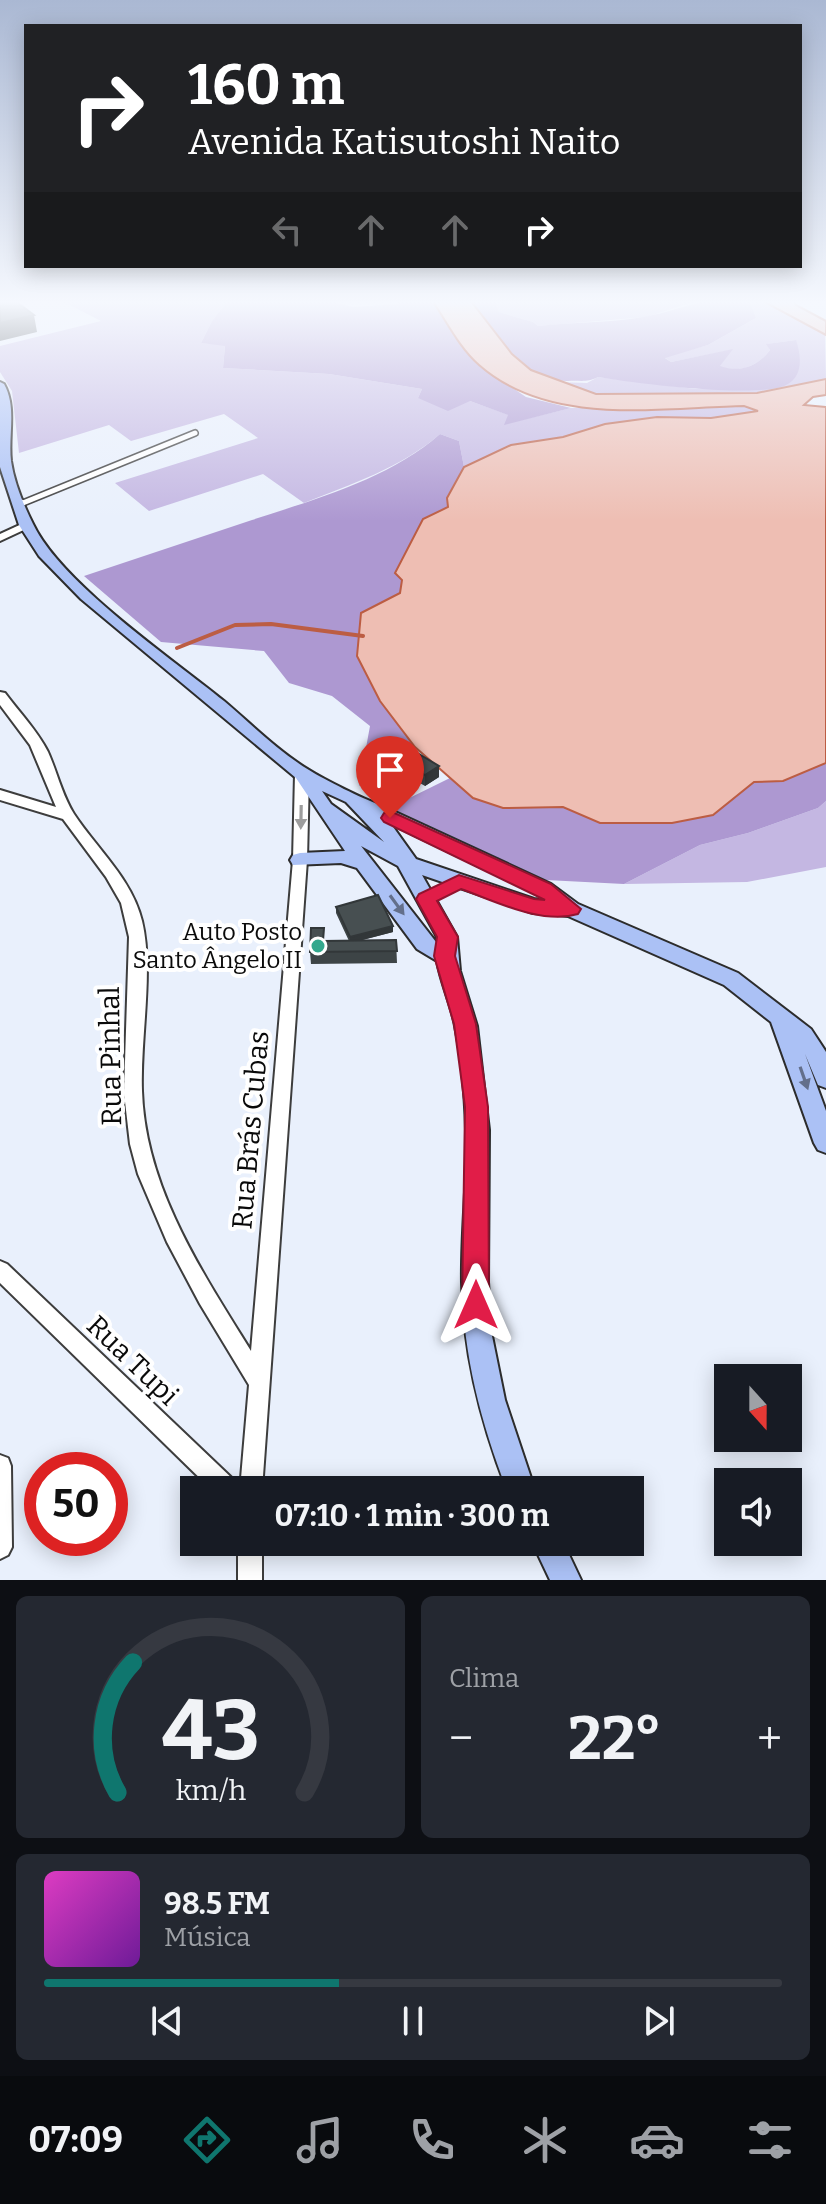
<!DOCTYPE html>
<html lang="pt">
<meta charset="utf-8">
<style>
:root{--surface:#171b24;--page:#242831;--text:#f1f3f6;--muted:#9ea1a6;--line:#363941;--accent:#0f766e}
body{margin:0;font-family:Bitter,serif;background:var(--page);color:var(--text);height:100vh;display:flex;flex-direction:column;font-size:30px;white-space:nowrap}
*{box-sizing:border-box;margin:0}
p{font-size:26px;color:var(--muted)}
.icon{flex:none;width:44px;height:44px;fill:none;stroke:currentColor;stroke-width:2;stroke-linecap:round;stroke-linejoin:round}
.map{position:relative;height:1580px;overflow:hidden}
.panel{display:flex;flex-direction:column;gap:16px;padding:16px;background:#0d0f14;flex:1}
.panel>*{flex:none}
.guide{position:absolute;left:24px;top:24px;width:778px;height:244px;border-radius:0px;box-shadow:0 4px 20px #0003;background:#202124;color:#fff;overflow:hidden}
.needle{width:52px;rotate:159deg}
.controls{position:absolute;left:714px;top:1364px;display:grid;gap:16px}
.controls a{display:grid;place-items:center;width:88px;height:88px;border-radius:0px;background:var(--surface);box-shadow:0 4px 20px #0003;font-size:40px}
.speed{position:absolute;left:24px;top:1452px;display:flex;gap:16px;font-size:40px;font-weight:700;text-align:center}
.speed>*{display:grid;place-content:center;width:104px;height:104px;border-radius:50%;background:var(--surface);box-shadow:0 4px 20px #0003;line-height:1}
.speed .limit{border:12px solid #d22;background:#fff;color:#111}
.pin{position:absolute;display:grid;place-items:center;width:68px;height:68px;color:#fff;margin:-82px -34px;border-radius:50% 50% 50% 0;rotate:-45deg;box-shadow:0 0 8px #0007}
.pin .icon{rotate:45deg}
.me{position:absolute;width:88px;margin:-44px;rotate:0deg;stroke-linejoin:round;filter:drop-shadow(0 0 6px #0008)}
.turn{display:flex;align-items:center;gap:28px;height:168px;padding:0 32px;font-size:36px}
.turn .icon{width:104px;height:104px;stroke-width:2.5}
.turn b{display:block;font-size:56px;line-height:68px}
.lanes{display:flex;align-items:center;height:76px;padding:0 32px;background:#0003;justify-content:center;gap:40px;direction:ltr}
.lanes .off{opacity:.35}
.big{font-size:60px;font-weight:700;line-height:1.1}
.panel .tile{flex:1;display:flex;flex-direction:column;justify-content:center;gap:12px;min-width:0;padding:0 28px;border-radius:12px;background:var(--page)}
.panel .dial{align-items:center;gap:0}
.dial svg{height:208px;overflow:visible;fill:none;stroke:var(--line);stroke-width:7;stroke-linecap:round;text-anchor:middle}
.dial text{fill:var(--text);stroke:none}
.song{display:flex;align-items:center;gap:24px}
.cover{width:96px;height:96px;border-radius:12px;background:linear-gradient(135deg,hsl(310 70% 55%),hsl(280 70% 35%))}
.played{height:8px;border-radius:4px;background:linear-gradient(90deg,var(--accent) 40%,var(--line) 40%)}
.keys{display:flex;justify-content:space-around;direction:ltr}
.heat{display:flex;justify-content:space-between;align-items:center;font-size:44px;direction:ltr}
.panel .tiles{flex:1;display:grid;gap:16px;grid-template-columns:1fr 1fr}
.tile:last-child{grid-column:span 2}
.trip{position:absolute;left:180px;top:1476px;width:464px;height:80px;border-radius:0px;background:var(--surface);box-shadow:0 4px 20px #0003;font-weight:700;line-height:80px;text-align:center}
.tabs{display:flex;height:128px;justify-content:space-around;align-items:center;background:#090b0e;color:var(--muted)}
.tabs .icon{width:56px;height:56px}
.tabs .on{color:var(--accent)}
.tabs b{font-size:36px;color:var(--text)}
.map>svg:first-child{display:block}
.green{fill:#c4b7e2}
.forest{fill:#ad98d1}
.water{fill:#eebeb3;stroke:#bc5d43;stroke-width:2}
.lines{fill:none;stroke-linecap:round;stroke-linejoin:round}
.stream{stroke:#bc5d43;stroke-width:4}
.service-far1-casing{stroke:#3d3d3d;stroke-width:8}
.service-casing{stroke:#3d3d3d;stroke-width:9}
.minor-casing{stroke:#3d3d3d;stroke-width:4}
.secondary-casing{stroke:#2c2c2c;stroke-width:4}
.service-far1{stroke:#fff;stroke-width:5}
.service{stroke:#fff;stroke-width:6}
.minor{fill:#fff;fill-rule:evenodd}
.secondary{fill:#abc1f5;fill-rule:evenodd}
.wall{fill:#3d4446}
.shaded-wall{fill:#323739}
.building{fill:#474f51;stroke:#323739;stroke-width:2}
.oneway{fill:#9d9d9d}
.oneway2{fill:#636f8b}
.route{fill:#e11d48;stroke:#92132f;stroke-width:2}
.poi-dot{fill:#33a88d;stroke:#fff;stroke-width:3}
.labels{text-anchor:middle;stroke-width:8;stroke-linejoin:round;paint-order:stroke}
.poi-label{font-size:24px;fill:#0a0a0a;stroke:#fff;text-anchor:end}
.near-street-label{font-size:28px;fill:#0a0a0a;stroke:#fff}
</style>
<div class="map">
<svg width="826" height="1580" viewBox="0 0 826 1580">
<rect width="100%" height="100%" fill="#e9f0fc"/>
<path class="green" d="M60,300H187C200,304 212,298 226,303L212,321L201,343L225,345L223,368L329,374L422,389L418,398L470,401L509,415L505,424L571,408L744,406L760,411L711,418L657,417L605,424L563,437L511,445L464,467L459,441L440,434C401,468 351,484 304,503L263,474L149,511L115,483L258,438L224,414L131,441L109,425L19,453L12,391L0,372V346L101,321Z
M494,300H621L648,304L660,300H699L647,317L538,326L533,322L499,312Z
M737,300H761L825,334L826,379L757,393L596,394L557,382L587,383L598,377L696,389H753L796,340L767,344L770,350C757,367 740,373 719,367L731,350L671,362L664,357L708,345L756,318L751,304Z
M826,801V867L747,882L624,884L700,845L748,833L818,808Z"/>
<path class="forest" d="M219,300H325L353,307L399,304L390,300H432L476,363L526,397L571,408L504,425L508,415L470,401L448,411L418,398L422,389L329,374L223,368L225,346L201,343L212,321L226,303Z
M470,300H494L499,312L533,322L538,326C573,322 608,323 643,317C682,311 708,292 751,304L756,318L708,345L665,358L671,362L733,349L720,366C740,373 757,367 770,350L766,344L796,340C801,355 804,376 786,385C759,399 632,383 598,377C586,383 581,380 568,381C522,382 495,332 470,300Z
M440,434L459,441L464,467L447,497L448,507L395,573L402,580L380,701L415,747L359,786L370,726L332,696L289,683L264,651L161,642L84,576C140,557 196,539 252,520C316,499 389,479 440,434Z
M826,763V801L818,808L748,833L700,845L624,884L546,880L482,855L387,809L450,778L473,798L503,808L563,807L600,823L713,815L754,782L783,781Z"/>
<path class="water" d="M432,300H470L512,354L531,370L596,394L757,393L826,379V395L813,397L804,405L826,407V763L783,781L754,782L713,815L672,823H600L563,807L503,808L473,798L415,747L380,701L357,656L361,613L400,593L402,580L395,573L423,519L448,507L447,498L464,467L511,445L563,437L605,424L657,417L711,418L758,411L744,406C657,408 549,427 479,365C460,349 446,321 432,300Z
M761,300H793L796,305L826,321V335Z"/>
<g class="lines">
<path class="stream" d="M177,648L235,625L271,624L363,636"/>
<defs>
<path id="service-far1" d="M18,505L195,433"/>
<path id="service" d="M18,505L22,503"/>
<path id="minor" d="M26,522L31,525L30,527L0,541V534Z
M0,692L5,693C19,712 37,730 48,752C57,772 62,795 74,814C97,849 132,879 142,921C154,971 140,1038 142,1091C145,1187 202,1272 251,1351L293,860L295,774L302,770L309,774L307,860L262,1490H240L249,1385L200,1304L167,1242L138,1174L130,1144L124,1093L129,937L121,903L106,877L63,819L0,800V790L56,807L30,745L0,705Z
M0,1261L7,1264L236,1482L239,1490H212L0,1283Z
M0,1455L8,1458L11,1466L12,1547L8,1555L0,1559Z
M238,1542H262V1580H238Z"/>
<path id="secondary" d="M0,382L4,384C17,407 8,435 11,461C14,482 24,506 33,524C61,583 171,658 224,701C251,724 279,752 309,770C325,780 363,799 378,804L551,884L578,904L738,973L811,1029L826,1052V1088L818,1085L805,1054L826,1111V1153L818,1150L814,1143L771,1022L724,985L568,916L533,913L422,875L457,937L460,971L477,1026L489,1130L488,1282L491,1331L505,1400L535,1490H507C481,1423 463,1355 462,1282C461,1231 468,1180 466,1129C465,1095 462,1060 455,1026C451,1004 441,984 437,961L417,949L357,868L341,863L293,865L290,860L293,855L300,853L345,851L296,778L81,599L39,556L19,525L0,467ZM322,791L346,802L384,842L331,804ZM391,824L537,894L545,900L534,899L416,859ZM361,846L398,866L437,937L436,942Z
M532,1542H563L581,1580H550Z"/>
</defs>
<use href="#service-far1" class="service-far1-casing"/>
<use href="#service" class="service-casing"/>
<use href="#minor" class="minor-casing"/>
<use href="#secondary" class="secondary-casing"/>
<use href="#service-far1" class="service-far1"/>
<use href="#service" class="service"/>
<use href="#minor" class="minor"/>
<use href="#secondary" class="secondary"/>
</g>
<path class="wall" d="M406,764L439,766V777L425,786L406,775Z
M336,907L393,932L359,941L396,940L397,963L311,964L310,952L324,941H349L336,913Z"/>
<path class="shaded-wall" d="M34,315L37,332L0,341V323Z
M439,766V777L425,786V775Z
M393,926V932L350,943V937Z"/>
<path class="building" d="M0,300H14L34,315L0,323Z
M419,754L439,766L425,775L406,764Z
M378,895L393,926L350,937L336,907Z
M311,928H324L323,941L396,940L397,951L310,952Z"/>
<defs><path id="oneway-solid" d="M-6-.8H1V-3.2L6.5 0L1 3.2V.8H-6Z" transform="scale(2)"/></defs>
<use class="oneway" href="#oneway-solid" transform="translate(301 817) rotate(91)"/>
<g class="oneway2">
<use href="#oneway-solid" transform="translate(397 905) rotate(54)"/>
<use href="#oneway-solid" transform="translate(804 1078) rotate(71)"/>
</g>
<linearGradient id="sky" x2="0" y2="1"><stop stop-color="#aab8d3"/><stop offset="0.58" stop-color="#f5f8fe"/><stop offset="1" stop-color="#f5f8fe" stop-opacity="0"/></linearGradient>
<rect width="826" height="521" fill="url(#sky)"/>
<path class="route" d="M390,811L551,884L581,909L578,914C541,925 495,901 461,889L437,901L458,937L455,956L476,1024L488,1107L489,1305L485,1313L476,1317L466,1313L462,1305L465,1107L454,1024L434,956L437,937L416,899L419,894L459,875L534,899L545,900L384,822L381,818L384,813Z"/>
<circle class="poi-dot" cx="318" cy="946" r="8"/>
<g class="labels">
<g class="poi-label">
<text x="302" y="940">Auto Posto<tspan x="302" dy="28">Santo Ângelo II</tspan></text>
</g>
<g class="near-street-label">
<text transform="translate(110 1056) rotate(-91)" y="10">Rua Pinhal</text>
<text transform="translate(250 1130) rotate(-85)" y="10">Rua Brás Cubas</text>
<text transform="translate(133 1360) rotate(44)" y="10">Rua Tupi</text>
</g>
</g>
</svg>
<div class="controls">
<a><svg class="needle" viewBox="-14 -14 28 28"><path d="M0-13l5 13h-10z" fill="#e53935"/><path d="M0 13l5-13h-10z" fill="#9ea1a6"/></svg></a>
<a><svg class="icon" aria-label="sound" viewBox="0 0 24 24"><path d="M4 9h4l5-4v14l-5-4H4zM17 9q2 3 0 6"/></svg></a>
</div>
<div class="speed"><div class="limit">50</div></div>
<div class="pin" style="left:390px;top:818px;background:#d93025"><svg class="icon" aria-label="arrive" viewBox="0 0 24 24"><path d="M6 21V4h12l-3 4 3 4H6"/></svg></div>
<svg class="me" style="left:476px;top:1305px" viewBox="-20 -20 40 40"><path d="M0-17L14 15 0 8-14 15z" fill="#e11d48" stroke="#fff" stroke-width="4"/></svg>
<div class="trip">07:10 · 1 min · 300 m</div>
<div class="guide">
<div class="turn"><svg class="icon" aria-label="right" viewBox="0 0 24 24"><path d="M7 20v-9h11M14 6l5 5-5 5"/></svg><div><b>160 m</b>Avenida Katisutoshi Naito</div></div>
<div class="lanes"><svg class="icon off" aria-label="left" viewBox="0 0 24 24"><path d="M17 20v-9H6M10 6l-5 5 5 5"/></svg><svg class="icon off" aria-label="ahead" viewBox="0 0 24 24"><path d="M12 20V5M6 11l6-6 6 6"/></svg><svg class="icon off" aria-label="ahead" viewBox="0 0 24 24"><path d="M12 20V5M6 11l6-6 6 6"/></svg><svg class="icon" aria-label="right" viewBox="0 0 24 24"><path d="M7 20v-9h11M14 6l5 5-5 5"/></svg></div>
</div>
</div>
<section class="panel">
<div class="tiles">
<div class="tile dial"><svg viewBox="0 0 100 80">
<path d="M14 69A42 42 0 1 1 86 69"/>
<path d="M14 69A42 42 0 0 1 20 19" stroke="#0f766e"/>
<text x="50" y="56" font-size="32" font-weight="700">43</text>
<text x="50" y="72" font-size="11">km/h</text>
</svg></div>
<div class="tile"><p>Clima</p>
<div class="heat"><a>−</a><b class="big">22°</b><a>+</a></div>
</div>
<div class="tile">
<div class="song"><i class="cover"></i><div><b>98.5 FM</b><p>Música</p></div></div>
<div class="played"></div>
<div class="keys"><svg class="icon" aria-label="previous" viewBox="0 0 24 24"><path d="M18 5L8 12l10 7zM5 5v14"/></svg><svg class="icon" aria-label="pause" viewBox="0 0 24 24"><path d="M8 5v14M16 5v14"/></svg><svg class="icon" aria-label="next" viewBox="0 0 24 24"><path d="M6 5l10 7-10 7zM19 5v14"/></svg></div>
</div>
</div>
</section>
<nav class="tabs">
<b>07:09</b>
<svg class="icon on" aria-label="directions" viewBox="0 0 24 24"><path d="M12 3l9 9-9 9-9-9zM9 14v-3h6M13 9l2 2-2 2"/></svg>
<svg class="icon" aria-label="music" viewBox="0 0 24 24"><path d="M9 18V5l10-2v13"/><circle cx="6" cy="18" r="3"/><circle cx="16" cy="16" r="3"/></svg>
<svg class="icon" aria-label="phone" viewBox="0 0 24 24"><path d="M5 4h4l2 5-3 2q2 4 5 5l2-3 5 2v4C11 20 4 13 5 4z"/></svg>
<svg class="icon" aria-label="climate" viewBox="0 0 24 24"><path d="M12 3v18M4 7l16 10M4 17L20 7"/></svg>
<svg class="icon" aria-label="car" viewBox="0 0 24 24"><path d="M5 17H2v-5l4-1 3-4h7l3 4 3 1v5h-3M9 17h6M6 11h13"/><circle cx="7" cy="17" r="2"/><circle cx="17" cy="17" r="2"/></svg>
<svg class="icon" aria-label="filters" viewBox="0 0 24 24"><path d="M4 7h16M4 17h16"/><circle cx="9" cy="7" r="2"/><circle cx="15" cy="17" r="2"/></svg>
</nav>
